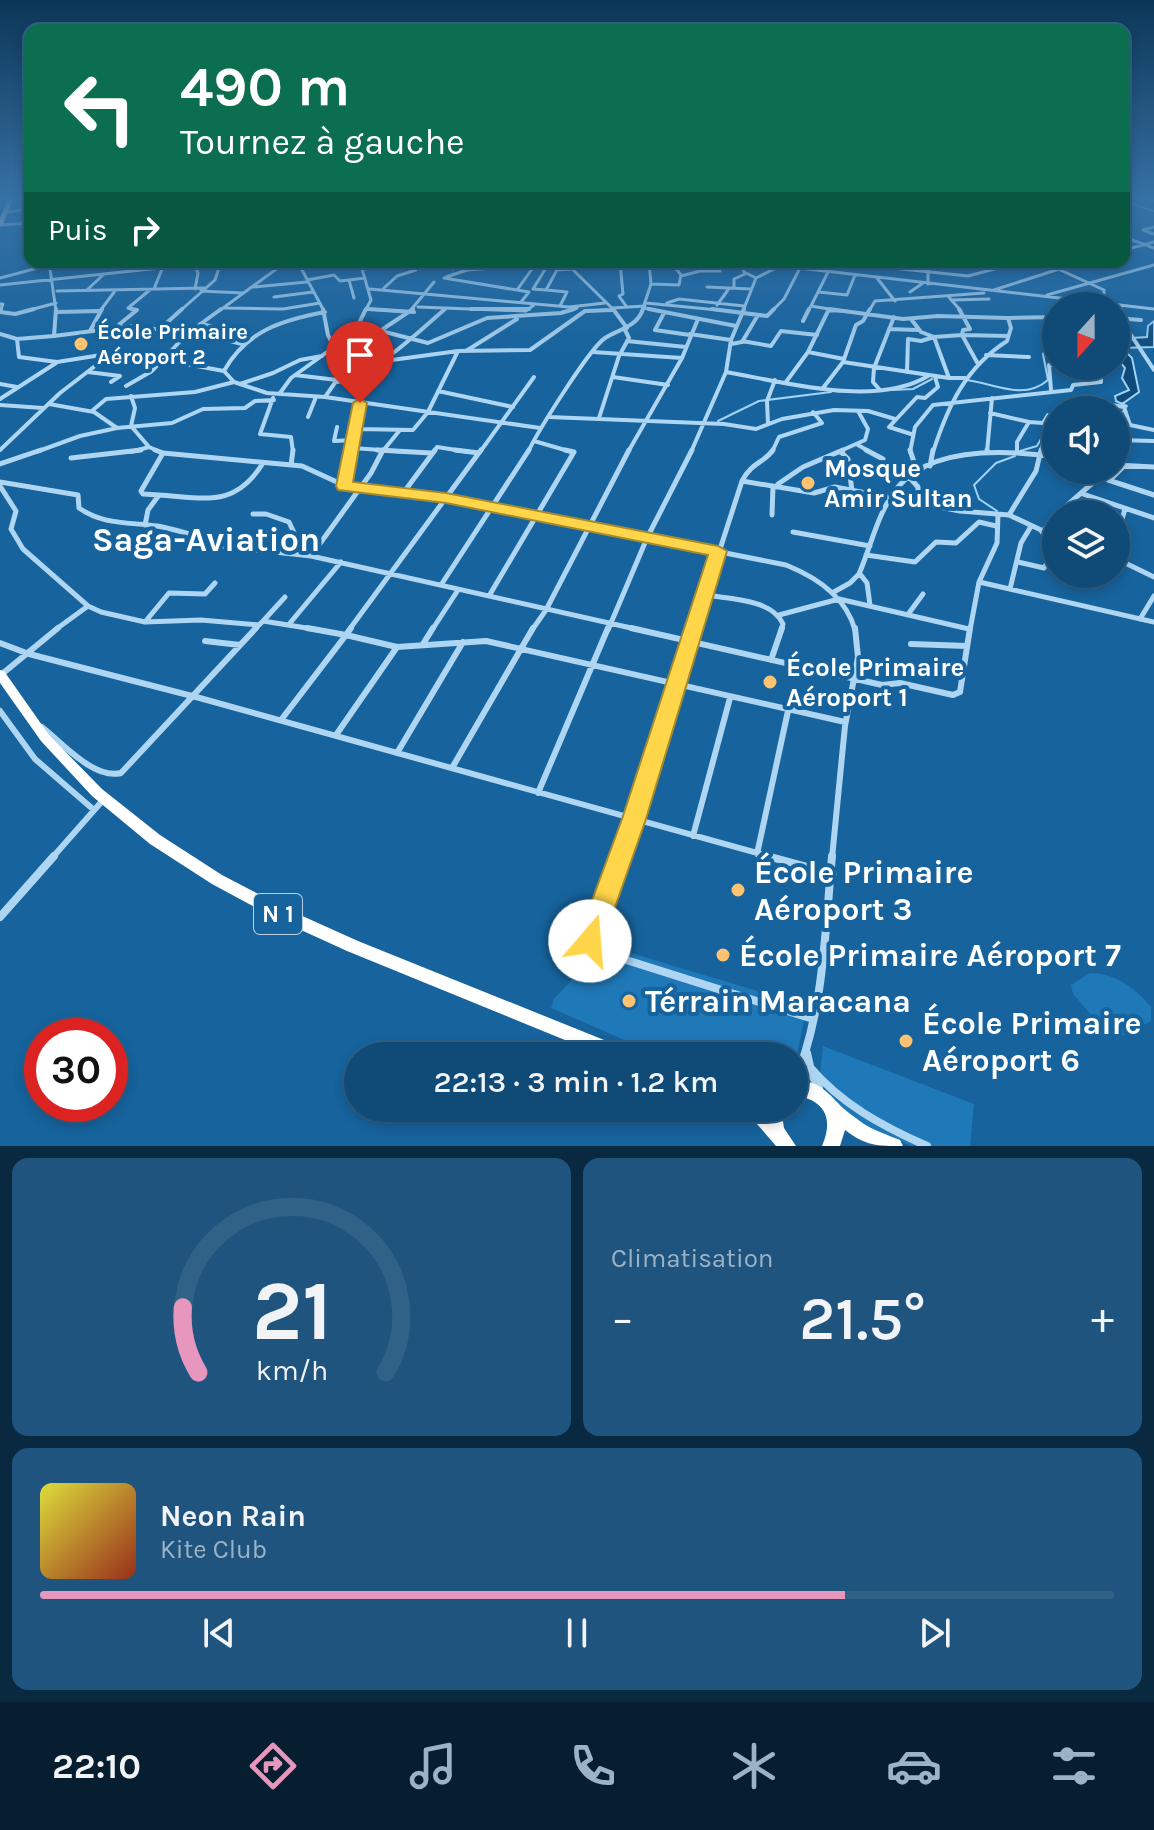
<!DOCTYPE html>
<html lang="fr">
<meta charset="utf-8">
<style>
:root{--surface:#104a76;--page:#1e547e;--text:#f1f3f6;--muted:#9cb3c5;--line:#306288;--accent:#e797bd}
body{margin:0;font-family:Karla,sans-serif;background:var(--page);color:var(--text);height:100vh;display:flex;flex-direction:column;font-size:30px;white-space:nowrap}
*{box-sizing:border-box;margin:0}
p{font-size:26px;color:var(--muted)}
.icon{flex:none;width:44px;height:44px;fill:none;stroke:currentColor;stroke-width:2;stroke-linecap:round;stroke-linejoin:round}
.map{position:relative;height:1146px;overflow:hidden}
.panel{display:flex;flex-direction:column;gap:12px;padding:12px;background:#092941;flex:1}
.panel>*{flex:none}
.hud{position:absolute;left:24px;top:24px;width:1106px;height:244px;border-radius:16px;box-shadow:0 4px 12px #0003,0 0 0 2px var(--line);background:#0b6e4f;color:#fff;overflow:hidden}
.needle{width:52px;rotate:201deg}
.controls{position:absolute;left:1042px;top:292px;display:grid;gap:16px}
.controls a{display:grid;place-items:center;width:88px;height:88px;border-radius:50%;background:var(--surface);box-shadow:0 4px 12px #0003,0 0 0 2px var(--line);font-size:40px}
.speed{position:absolute;left:24px;top:1018px;display:flex;gap:16px;font-size:40px;font-weight:700;text-align:center}
.speed>*{display:grid;place-content:center;width:104px;height:104px;border-radius:50%;background:var(--surface);box-shadow:0 4px 12px #0003,0 0 0 2px var(--line);line-height:1}
.speed .limit{border:12px solid #d22;background:#fff;color:#111}
.pin{position:absolute;display:grid;place-items:center;width:68px;height:68px;color:#fff;margin:-82px -34px;border-radius:50% 50% 50% 0;rotate:-45deg;box-shadow:0 0 8px #0007}
.pin .icon{rotate:45deg}
.me{position:absolute;width:88px;margin:-44px;rotate:18deg;stroke-linejoin:round;filter:drop-shadow(0 0 6px #0008)}
.turn{display:flex;align-items:center;gap:28px;height:168px;padding:0 24px;font-size:36px}
.turn .icon{width:104px;height:104px;stroke-width:2.5}
.turn b{display:block;font-size:56px;line-height:68px}
.then{display:flex;align-items:center;height:76px;padding:0 24px;background:#0003;gap:16px;font-size:30px}
.big{font-size:60px;font-weight:600;line-height:1.1}
.panel .widget{flex:1;display:flex;flex-direction:column;justify-content:center;gap:12px;min-width:0;padding:0 28px;border-radius:16px;background:var(--page)}
.panel .dial{align-items:center;gap:0}
.dial svg{height:208px;overflow:visible;fill:none;stroke:var(--line);stroke-width:7;stroke-linecap:round;text-anchor:middle}
.dial text{fill:var(--text);stroke:none}
.song{display:flex;align-items:center;gap:24px}
.cover{width:96px;height:96px;border-radius:12px;background:linear-gradient(135deg,hsl(60 70% 55%),hsl(10 70% 35%))}
.played{height:8px;border-radius:4px;background:linear-gradient(90deg,var(--accent) 75%,var(--line) 75%)}
.keys{display:flex;justify-content:space-around;direction:ltr}
.heat{display:flex;justify-content:space-between;align-items:center;font-size:44px;direction:ltr}
.panel .tiles{flex:1;display:grid;gap:12px;grid-template-columns:1fr 1fr}
.widget:last-child{grid-column:span 2}
.trip{position:absolute;left:344px;top:1042px;width:464px;height:80px;border-radius:40px;background:var(--surface);box-shadow:0 4px 12px #0003,0 0 0 2px var(--line);font-weight:600;line-height:80px;text-align:center}
.dock{display:flex;height:128px;justify-content:space-around;align-items:center;background:#061e2f;color:var(--muted)}
.dock .icon{width:56px;height:56px}
.dock .active{color:var(--accent)}
.dock b{font-size:36px;color:var(--text)}
.map>svg:first-child{display:block}
.green{fill:#1f78b7}
.water{fill:#0e4b7a;stroke:#a0d3f5;stroke-width:2}
.lines{fill:none;stroke-linecap:round;stroke-linejoin:round}
.stream{stroke:#a0d3f5;stroke-width:2}
.street-far4{stroke:#aed6f3;stroke-width:3}
.street-far3{stroke:#aed6f3;stroke-width:4}
.street-far2{stroke:#aed6f3;stroke-width:5}
.street-far1{stroke:#aed6f3;stroke-width:6}
.street{stroke:#aed6f3;stroke-width:8}
.highway{fill:#fff;fill-rule:evenodd}
.route{fill:#ffd54a;stroke:#a68a30;stroke-width:2}
.poi-dot{fill:#ffc270;stroke:#16639d;stroke-width:3}
.labels{text-anchor:middle;stroke-width:8;stroke-linejoin:round;paint-order:stroke}
.far-poi-label{font-size:22px;font-weight:bold;fill:#fff;stroke:#16639d;text-anchor:start}
.shield{fill:#16639d;stroke:#b9d0e2;stroke-width:2}
.shield-label{font-size:24px;font-weight:bold;fill:#fff}
.poi-label{font-size:26px;font-weight:bold;fill:#fff;stroke:#16639d;text-anchor:start}
.near-poi-label{font-size:32px;font-weight:bold;fill:#fff;stroke:#16639d;text-anchor:start}
.district-label{font-size:34px;font-weight:bold;fill:#fff;stroke:#16639d}
</style>
<div class="map">
<svg width="1154" height="1146" viewBox="0 0 1154 1146">
<rect width="100%" height="100%" fill="#16639d"/>
<path class="green" d="M604,945L807,1006L794,1069V1056H661L551,1008L554,999Z
M1090,973C1115,973 1136,988 1151,1007V1021L1117,1039L1109,1035L1073,994L1071,985Z
M823,1046L974,1104L970,1146H911L857,1123L819,1083Z"/>
<path class="water" d="M1154,321V347L1122,348L1132,358L1139,392L1122,404L1116,401L1115,396L1129,390L1122,378L1125,368L1116,357V339L1147,337L1148,326Z"/>
<g class="lines">
<path class="stream" d="M1124,201L1154,211
M967,380C995,384 1024,401 1048,380L1043,354L1056,330
M893,390L913,389L932,379
M718,421L759,401L831,392
M1116,421L1127,406L1122,403
M1020,451L1037,446L1041,439L1051,437L1056,430
M997,511L979,499L974,485L996,463L1015,456"/>
<path class="street-far4" d="M1151,199L1154,201
M6,212L30,209
M0,225L30,223
M1154,227L1143,230L1154,234
M1124,237L1154,248
M1124,250L1154,242
M49,262L56,311
M360,262L371,300L365,311
M565,262L615,311
M620,262L623,294L619,296L626,306
M742,262L744,272L756,278L743,311
M747,262L1154,309
M836,262L968,276L1021,262
M928,262V284
M936,262H964
M1043,262L1104,290V294L1084,306
M195,265L198,273L195,289
M504,267L532,268L535,262
M301,268L324,311
M362,269L391,266L390,262
M453,269L456,262
M823,271L826,262
M681,276L700,271H720V262
M446,277L467,270L504,267L505,262
M0,278L60,262
M444,278L529,292L521,302
M756,278L780,266
M877,278L895,301
M307,280L334,275L340,281L365,278
M349,280L354,298
M651,284L679,285L681,275L671,262
M0,285L217,262
M253,287L307,282
M707,287L751,289
M384,288L397,276L416,270L418,262
M734,288V279L745,274
M154,289L162,269
M370,289L569,307L605,303
M533,289L546,290L557,270L572,269
M533,289L546,268
M87,290L103,275
M517,290L532,269
M547,290L567,292L560,306
M994,290L1081,262
M57,291L204,288
M201,291L243,293
M819,292L847,295L855,275
M910,292L923,283
M1047,295L1154,265
M948,296L961,311
M274,297L313,292
M951,300L989,299
M646,303L728,311
M667,303L679,299L744,306
M0,304H3L0,311
M717,305L728,290
M1120,305L1121,311
M811,306L828,272
M418,307L525,311
M225,308L283,309L320,303
M612,308L645,306
M644,308L659,311
M368,309L398,311
M26,311L56,303
M100,311L115,291
M136,311L128,308L151,289
M180,311L215,280L221,262
M219,311L286,262
M410,311L434,282
M526,311L535,304
M568,311L577,308
M586,311L612,310
M642,311L651,284L649,262
M772,311L784,299L800,268
M808,311L811,306L829,309
M828,311H844
M869,311L875,301L984,293"/>
<path class="street-far3" d="M368,309L414,312
M471,309H529
M613,309L627,328
M649,309L736,326
M712,309L767,316L774,309
M959,309L970,329L963,330L962,335L934,337L949,378H965
M1121,309L1129,332L1154,370
M0,312L1,309
M0,312L15,314L34,309
M57,312L99,311
M325,312C282,320 246,331 224,371L234,382L267,393L325,397L540,428
M664,313L655,330L690,335
M1116,318L1141,320
M911,319L921,332L934,337
M803,321L809,309
M200,324L236,331L226,340L242,344
M116,327L137,310L132,309
M161,328L182,309
M889,329L918,330
M90,331L102,309
M381,331L428,343L487,318L561,313L574,309
M0,334L17,339L54,336L56,309
M690,334L731,340
M54,336L131,326L186,333
M17,339L19,357L57,362L120,352L224,371
M627,341L686,347
M742,341L771,346L781,331L817,335
M731,344L742,342L758,315
M356,347L413,309
M458,351L530,350L585,311L612,310
M466,351L517,319
M593,352L682,358
M808,352L844,359
M986,355L1029,357
M349,362L371,364
M843,362L949,378
M978,364L962,335L1008,336
M88,372L120,376L111,382
M726,372C784,382 875,408 928,376
M907,372L908,339L921,341L934,337
M295,375L337,380
M613,377L668,385
M337,382C374,376 417,333 445,309
M786,382L808,352L829,309L903,319L938,316L1008,318
M0,384L17,387
M240,384L273,373L300,360L322,356
M126,386L152,371L187,334L221,309
M823,388L843,362L856,325L863,321L870,309
M879,389L873,382L874,368L894,317
M1051,390L1049,365H1056
M438,391L513,407
M280,393L291,378L334,347L328,335L323,309
M131,396L135,408L131,426
M325,397L353,357L358,325L366,309
M273,398L260,434L291,437L293,452
M0,399L56,363
M1082,400L1124,407L1130,425L1154,430
M49,404L94,412L117,428
M0,405L43,408
M93,410L106,399L195,392L234,382
M990,413L1029,422
M308,417L316,397
M549,417L724,424L756,429L782,419L834,410L868,411L895,419
M599,418L619,356L629,338L625,330
M768,424L767,401L775,380
M131,426L149,447L160,452
M337,427L334,441L355,440
M357,429L413,430L428,412L458,351L377,362
M911,434L889,427L917,397L925,398L938,387L935,377
M1116,440L1154,441
M534,441L572,452
M858,445L870,452
M353,448L409,452
M0,450L60,393L108,356
M36,452L80,436L117,428L172,423L203,409L245,408L255,401L274,400
M131,452L149,447
M352,452L360,403
M382,452L400,430
M434,452L437,447L469,452
M480,452L534,377
M528,452C538,431 589,349 605,338C619,329 637,327 643,309
M628,452L682,358L698,319
M691,452L726,372L731,340L744,309
M772,452L779,437L822,423L813,412
M838,452L865,440L868,429L858,411
M910,452L915,427L933,405L1071,390L1073,385L1101,382V366
M933,452C948,406 965,368 1007,341L1011,328L1008,318L1056,317
M987,452L992,398
M1017,452V442L1029,422L1043,423L1048,415
M1041,452L1042,446L1056,443"/>
<path class="street-far2" d="M155,450L163,453L302,466L350,488L446,498L786,565C816,577 846,597 855,630
M377,450L431,453
M455,450L479,453
M866,450L883,459
M910,450L917,471
M987,450V453
M841,452L848,459L852,491
M71,458L141,450
M0,464L41,450
M291,465L293,450
M1116,465L1154,467
M930,466L933,450
M910,478L918,487V503
M1108,480L1154,495
M742,481L814,493L835,487L960,511L1009,515L1056,537
M0,482L78,495L79,508C103,525 129,522 157,526C174,529 190,534 206,539L210,545L311,556L640,630
M342,484L352,450
M778,484L803,467L843,450
M0,486L16,511L11,529L23,549L88,606L101,612L145,622L201,620L259,625
M404,492L435,450
M1083,494L1154,518
M159,495C206,498 235,508 263,463
M253,514H266L289,522L295,535L317,547
M1057,514L1096,480L1113,477L1124,466
M772,515L773,486
M1009,515L1036,471L1041,450
M145,525L148,510L159,495L143,494L141,491L163,453
M793,532L870,546
M1042,532L1056,515
M866,555L915,562L936,542L956,543L979,522L996,526
M311,556L371,473L383,450
M1119,560L1127,538L1120,526L1125,509
M1119,560L1154,577
M1018,562L1044,568L1056,548
M860,574L867,583L870,605
M979,582L1154,622
M441,585L529,450
M1010,589L1021,543L1030,528
M832,593L850,583L859,574C871,546 878,512 897,488C932,445 1007,450 1056,457
M706,595C730,599 772,599 783,624L781,630
M489,596L574,452L565,450
M909,613L923,594
M779,615L839,599L969,629
M1140,619L1154,596
M264,620L285,597
M145,622L169,593L205,594L215,583
M290,623L341,562
M55,630L88,606
M254,630L263,621L319,630
M349,630L481,450
M432,630L458,590
M532,630L546,610L629,450
M608,630L647,538L692,450
M694,630L742,481C752,462 764,463 773,450
M970,630L979,582L997,543L998,515"/>
<path class="street-far1" d="M307,628L346,635L351,628
M631,628L882,685L900,683L953,695L960,692L970,628
M205,641L240,645
M0,643L29,654L196,697L775,858
M423,644L433,628
M911,644L967,646
M771,660L782,628
M2,674L58,628
M0,711L35,759L94,810
M281,720L346,635L397,647L486,641L845,722
M42,727C61,742 94,780 121,773L256,628
M336,735L397,647
M397,753L463,642
M452,768L533,628
M538,793L608,628
M693,836L730,698
M757,854L788,711
M52,858L104,799
M619,858L695,628
M832,858L845,726L858,657L855,628"/>
<path class="street" d="M620,856L590,935L591,946L601,952L813,1019
M767,856L833,874
M0,917L54,856
M807,1053L812,1075L819,1088
M809,1066C841,1104 882,1126 927,1146
M794,1083C824,1013 825,931 832,856"/>
<path class="highway" d="M8,199H13L3,224L0,226V218Z
M0,670L4,671L49,735L102,789L160,835L222,875L289,910L358,941L629,1050L631,1056H604L347,951L279,920L212,884L150,844L92,796L41,741L0,683Z
M794,1079C817,1082 823,1087 838,1103C845,1111 856,1118 864,1124C875,1131 888,1135 900,1140L903,1146C877,1146 866,1146 845,1130L840,1146H822C834,1118 825,1100 794,1095Z
M733,1108H760L765,1110V1108H781L784,1128L796,1146H776L757,1124L735,1114Z"/>
</g>
<linearGradient id="sky" x2="0" y2="1"><stop stop-color="#0c3656"/><stop offset="0.55" stop-color="#3671a5"/><stop offset="1" stop-color="#3671a5" stop-opacity="0"/></linearGradient>
<rect width="1154" height="360" fill="url(#sky)"/>
<path class="route" d="M360,399L367,403L353,482L446,493L718,546L727,551L646,819L600,950L590,953L581,950L577,941L622,819L708,555L446,503L338,490L336,486L353,403Z"/>
<g class="poi-dot">
<circle cx="81" cy="344" r="8"/>
<circle cx="808" cy="483" r="8"/>
<circle cx="770" cy="682" r="8"/>
<circle cx="738" cy="890" r="8"/>
<circle cx="723" cy="955" r="8"/>
<circle cx="629" cy="1001" r="8"/>
<circle cx="906" cy="1041" r="8"/>
</g>
<g class="labels">
<g class="far-poi-label">
<text x="97" y="339">École Primaire<tspan x="97" dy="25">Aéroport 2</tspan></text>
</g>
<rect class="shield" x="254" y="894" width="48" height="40" rx="6"/>
<g class="shield-label">
<text x="278" y="922">N 1</text>
</g>
<g class="poi-label">
<text x="824" y="477">Mosque<tspan x="824" dy="30">Amir Sultan</tspan></text>
<text x="786" y="676">École Primaire<tspan x="786" dy="30">Aéroport 1</tspan></text>
</g>
<g class="near-poi-label">
<text x="754" y="883">École Primaire<tspan x="754" dy="37">Aéroport 3</tspan></text>
<text x="739" y="966">École Primaire Aéroport 7</text>
<text x="645" y="1012">Térrain Maracana</text>
<text x="922" y="1034">École Primaire<tspan x="922" dy="37">Aéroport 6</tspan></text>
</g>
<g class="district-label">
<text x="206" y="551">Saga-Aviation</text>
</g>
</g>
</svg>
<div class="controls">
<a><svg class="needle" viewBox="-14 -14 28 28"><path d="M0-13l5 13h-10z" fill="#e53935"/><path d="M0 13l5-13h-10z" fill="#9cb3c5"/></svg></a>
<a><svg class="icon" aria-label="sound" viewBox="0 0 24 24"><path d="M4 9h4l5-4v14l-5-4H4zM17 9q2 3 0 6"/></svg></a>
<a><svg class="icon" aria-label="layers" viewBox="0 0 24 24"><path d="M12 4l9 5-9 5-9-5zM3 14l9 5 9-5"/></svg></a>
</div>
<div class="speed"><div class="limit">30</div></div>
<div class="pin" style="left:360px;top:403px;background:#d93025"><svg class="icon" aria-label="arrive" viewBox="0 0 24 24"><path d="M6 21V4h12l-3 4 3 4H6"/></svg></div>
<svg class="me" style="left:590px;top:941px" viewBox="-20 -20 40 40"><circle r="19" fill="#fff"/><path d="M0-13L10 11 0 6-10 11z" fill="#ffd54a"/></svg>
<div class="trip">22:13 · 3 min · 1.2 km</div>
<div class="hud">
<div class="turn"><svg class="icon" aria-label="left" viewBox="0 0 24 24"><path d="M17 20v-9H6M10 6l-5 5 5 5"/></svg><div><b>490 m</b>Tournez à gauche</div></div>
<div class="then">Puis<svg class="icon" aria-label="right" viewBox="0 0 24 24"><path d="M7 20v-9h11M14 6l5 5-5 5"/></svg></div>
</div>
</div>
<section class="panel">
<div class="tiles">
<div class="widget dial"><svg viewBox="0 0 100 80">
<path d="M14 69A42 42 0 1 1 86 69"/>
<path d="M14 69A42 42 0 0 1 8 44" stroke="#e797bd"/>
<text x="50" y="56" font-size="32" font-weight="700">21</text>
<text x="50" y="72" font-size="11">km/h</text>
</svg></div>
<div class="widget"><p>Climatisation</p>
<div class="heat"><a>−</a><b class="big">21.5°</b><a>+</a></div>
</div>
<div class="widget">
<div class="song"><i class="cover"></i><div><b>Neon Rain</b><p>Kite Club</p></div></div>
<div class="played"></div>
<div class="keys"><svg class="icon" aria-label="previous" viewBox="0 0 24 24"><path d="M18 5L8 12l10 7zM5 5v14"/></svg><svg class="icon" aria-label="pause" viewBox="0 0 24 24"><path d="M8 5v14M16 5v14"/></svg><svg class="icon" aria-label="next" viewBox="0 0 24 24"><path d="M6 5l10 7-10 7zM19 5v14"/></svg></div>
</div>
</div>
</section>
<nav class="dock">
<b>22:10</b>
<svg class="icon active" aria-label="directions" viewBox="0 0 24 24"><path d="M12 3l9 9-9 9-9-9zM9 14v-3h6M13 9l2 2-2 2"/></svg>
<svg class="icon" aria-label="music" viewBox="0 0 24 24"><path d="M9 18V5l10-2v13"/><circle cx="6" cy="18" r="3"/><circle cx="16" cy="16" r="3"/></svg>
<svg class="icon" aria-label="phone" viewBox="0 0 24 24"><path d="M5 4h4l2 5-3 2q2 4 5 5l2-3 5 2v4C11 20 4 13 5 4z"/></svg>
<svg class="icon" aria-label="climate" viewBox="0 0 24 24"><path d="M12 3v18M4 7l16 10M4 17L20 7"/></svg>
<svg class="icon" aria-label="car" viewBox="0 0 24 24"><path d="M5 17H2v-5l4-1 3-4h7l3 4 3 1v5h-3M9 17h6M6 11h13"/><circle cx="7" cy="17" r="2"/><circle cx="17" cy="17" r="2"/></svg>
<svg class="icon" aria-label="filters" viewBox="0 0 24 24"><path d="M4 7h16M4 17h16"/><circle cx="9" cy="7" r="2"/><circle cx="15" cy="17" r="2"/></svg>
</nav>
